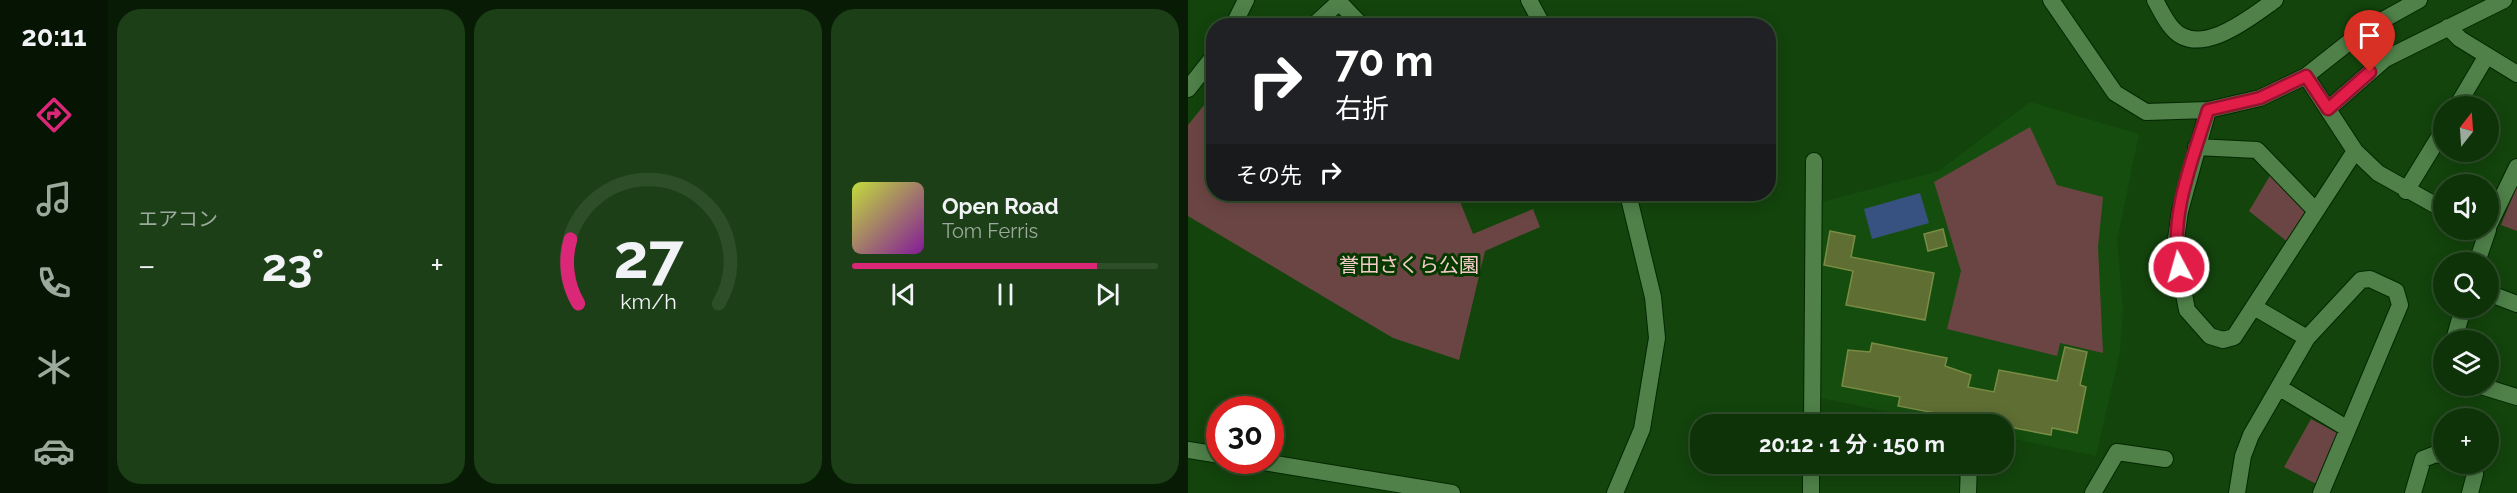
<!DOCTYPE html>
<html lang="ja">
<meta charset="utf-8">
<style>
:root{--surface:#0e3309;--page:#1c3f17;--text:#f1f3f6;--muted:#9baa9c;--line:#2e4e2a;--accent:#db2777}
body{margin:0;font-family:Raleway,"Noto Sans JP",sans-serif;background:var(--page);color:var(--text);height:100vh;display:flex;flex-direction:column;font-size:22px;white-space:nowrap}
*{box-sizing:border-box;margin:0}
p{font-size:20px;color:var(--muted)}
.icon{flex:none;width:33px;height:33px;fill:none;stroke:currentColor;stroke-width:2;stroke-linecap:round;stroke-linejoin:round}
.map{position:relative;flex:1;overflow:hidden}
.panel{display:flex;flex-direction:column;gap:9px;padding:9px;background:#081c05;width:1080px}
.panel>*{flex:none}
.guide{position:absolute;left:18px;top:18px;width:570px;height:183px;border-radius:24px;box-shadow:0 3px 15px #0003,0 0 0 2px var(--line);background:#202124;color:#fff;overflow:hidden}
.needle{width:39px;rotate:17deg}
.buttons{position:absolute;left:1245px;top:96px;display:grid;gap:12px}
.buttons a{display:grid;place-items:center;width:66px;height:66px;border-radius:50%;background:var(--surface);box-shadow:0 3px 15px #0003,0 0 0 2px var(--line);font-size:30px}
.speed{position:absolute;left:18px;top:396px;display:flex;gap:12px;font-size:30px;font-weight:700;text-align:center}
.speed>*{display:grid;place-content:center;width:78px;height:78px;border-radius:50%;background:var(--surface);box-shadow:0 3px 15px #0003,0 0 0 2px var(--line);line-height:1}
.speed .limit{border:9px solid #d22;background:#fff;color:#111}
.pin{position:absolute;display:grid;place-items:center;width:51px;height:51px;color:#fff;margin:-62px -26px;border-radius:50% 50% 50% 0;rotate:-45deg;box-shadow:0 0 6px #0007}
.pin .icon{rotate:45deg}
.me{position:absolute;width:66px;margin:-33px;rotate:354deg;stroke-linejoin:round;filter:drop-shadow(0 0 4px #0008)}
.turn{display:flex;align-items:center;gap:21px;height:126px;padding:0 30px;font-size:27px}
.turn .icon{width:78px;height:78px;stroke-width:2.5}
.turn b{display:block;font-size:42px;line-height:51px}
.then{display:flex;align-items:center;height:57px;padding:0 30px;background:#0003;gap:12px;font-size:22px}
.big{font-size:45px;font-weight:700;line-height:1.1}
.panel .tile{flex:1;display:flex;flex-direction:column;justify-content:center;gap:9px;min-width:0;padding:0 21px;border-radius:24px;background:var(--page)}
.panel .dial{align-items:center;gap:0}
.dial svg{height:156px;overflow:visible;fill:none;stroke:var(--line);stroke-width:7;stroke-linecap:round;text-anchor:middle}
.dial text{fill:var(--text);stroke:none}
.song{display:flex;align-items:center;gap:18px}
.cover{width:72px;height:72px;border-radius:9px;background:linear-gradient(135deg,hsl(70 70% 55%),hsl(290 70% 35%))}
.played{height:6px;border-radius:3px;background:linear-gradient(90deg,var(--accent) 80%,var(--line) 80%)}
.keys{display:flex;justify-content:space-around;direction:ltr}
.heat{display:flex;justify-content:space-between;align-items:center;font-size:33px;direction:ltr}
.panel .tiles{flex:1;display:grid;gap:9px;grid-template-columns:repeat(3,1fr)}
.trip{position:absolute;left:502px;top:414px;width:324px;height:60px;border-radius:24px;background:var(--surface);box-shadow:0 3px 15px #0003,0 0 0 2px var(--line);font-weight:700;line-height:60px;text-align:center}
main{display:flex;flex:1;min-height:0}
.menu{display:flex;flex-direction:column;width:108px;justify-content:space-around;align-items:center;background:#061404;color:var(--muted)}
.menu .icon{width:42px;height:42px}
.menu .active{color:var(--accent)}
.menu b{font-size:27px;color:var(--text)}
.map>svg:first-child{display:block}
.built{fill:#154d0e}
.green{fill:#6b4544}
.water{fill:#375181}
.building{fill:#5f6e33;stroke:#798c44;stroke-width:1.5}
.lines{fill:none;stroke-linecap:round;stroke-linejoin:round}
.minor-casing{stroke:#032800;stroke-width:18}
.tertiary-casing{stroke:#032800;stroke-width:18}
.minor{stroke:#4f8149;stroke-width:16}
.tertiary{stroke:#4f8149;stroke-width:16}
.route-casing{stroke:#92132f;stroke-width:15}
.route{stroke:#e11d48;stroke-width:10}
.labels{text-anchor:middle;stroke-width:6;stroke-linejoin:round;paint-order:stroke}
.park-label{font-size:20px;fill:#f4cbc9;stroke:#053900}
</style>
<main>
<nav class="menu">
<b>20:11</b>
<svg class="icon active" aria-label="directions" viewBox="0 0 24 24"><path d="M12 3l9 9-9 9-9-9zM9 14v-3h6M13 9l2 2-2 2"/></svg>
<svg class="icon" aria-label="music" viewBox="0 0 24 24"><path d="M9 18V5l10-2v13"/><circle cx="6" cy="18" r="3"/><circle cx="16" cy="16" r="3"/></svg>
<svg class="icon" aria-label="phone" viewBox="0 0 24 24"><path d="M5 4h4l2 5-3 2q2 4 5 5l2-3 5 2v4C11 20 4 13 5 4z"/></svg>
<svg class="icon" aria-label="climate" viewBox="0 0 24 24"><path d="M12 3v18M4 7l16 10M4 17L20 7"/></svg>
<svg class="icon" aria-label="car" viewBox="0 0 24 24"><path d="M5 17H2v-5l4-1 3-4h7l3 4 3 1v5h-3M9 17h6M6 11h13"/><circle cx="7" cy="17" r="2"/><circle cx="17" cy="17" r="2"/></svg>
</nav>
<section class="panel">
<div class="tiles">
<div class="tile"><p>エアコン</p>
<div class="heat"><a>−</a><b class="big">23°</b><a>+</a></div>
</div>
<div class="tile dial"><svg viewBox="0 0 100 80">
<path d="M14 69A42 42 0 1 1 86 69"/>
<path d="M14 69A42 42 0 0 1 10 36" stroke="#db2777"/>
<text x="50" y="56" font-size="32" font-weight="700">27</text>
<text x="50" y="72" font-size="11">km/h</text>
</svg></div>
<div class="tile">
<div class="song"><i class="cover"></i><div><b>Open Road</b><p>Tom Ferris</p></div></div>
<div class="played"></div>
<div class="keys"><svg class="icon" aria-label="previous" viewBox="0 0 24 24"><path d="M18 5L8 12l10 7zM5 5v14"/></svg><svg class="icon" aria-label="pause" viewBox="0 0 24 24"><path d="M8 5v14M16 5v14"/></svg><svg class="icon" aria-label="next" viewBox="0 0 24 24"><path d="M6 5l10 7-10 7zM19 5v14"/></svg></div>
</div>
</div>
</section>
<div class="map">
<svg width="1329" height="493" viewBox="0 0 1329 493">
<rect width="100%" height="100%" fill="#13440c"/>
<path class="built" d="M842,102L951,134L929,240L935,309L932,352L908,456L816,437V424H758L633,398L634,202L751,171Z"/>
<path class="green" d="M25,94L26,194H269L285,234L345,209L352,227L297,251L271,360L205,338L0,216V125Z
M842,127L869,185L915,197L910,247L915,353L872,343L869,356L759,329L773,271L746,182Z
M1083,174L1116,209L1117,219L1101,243L1061,211Z
M1329,186V231L1313,225Z
M1123,419L1151,434L1132,486L1096,467Z"/>
<path class="water" d="M732,193L741,223L684,239L676,209Z"/>
<path class="building" d="M755,229L759,246L740,251L736,234Z
M642,231L667,236L663,257L746,273L737,320L658,305L665,271L636,265Z
M684,343L759,358L757,366L783,375L780,387L806,392L811,370L869,381L877,347L899,352L892,385L898,387L889,433L864,428L863,435L710,406L712,397L654,386L660,350L682,352Z"/>
<g class="lines">
<defs>
<path id="minor" d="M341,0L355,26
M863,0L927,93L958,112L1020,110L1072,98L1118,76L1175,31L1231,0
M967,0C972,9 977,20 984,28C1011,60 1063,17 1087,0
M125,26L151,2L174,26
M1260,27L1272,39L1329,74
M1118,76L1167,151L1190,173L1256,210
M1269,106L1298,57
M1140,109L1197,59L1316,0
M1020,110L992,211L987,246L999,310L1022,336L1035,340L1046,337L1167,151
M1008,147L1069,150L1128,211
M1218,191L1256,129
M1300,227L1329,167
M1289,262L1300,230
M1300,293L1329,304
M1066,307L1119,338
M1266,340L1275,308
M1293,386L1329,397
M1092,388L1160,429
M624,424L626,161
M1280,464L1287,474L1282,493
M427,493L454,429L469,338L465,297L440,194
M623,493V464
M780,493L781,464
M905,493L929,452L977,459
M1049,493L1055,456L1063,435L1119,338L1173,280L1182,279L1208,291L1212,305L1133,493
M1225,493L1235,459L1248,454L1256,456"/>
<path id="tertiary" d="M45,26L58,0
M0,89L26,56
M0,450L32,455
M63,460L264,493"/>
</defs>
<use href="#minor" class="minor-casing"/>
<use href="#tertiary" class="tertiary-casing"/>
<use href="#minor" class="minor"/>
<use href="#tertiary" class="tertiary"/>
</g>
<g class="lines">
<defs>
<path id="route" d="M991,267C981,216 1005,158 1020,110L1072,98L1118,76L1140,109L1182,72"/>
</defs>
<use href="#route" class="route-casing"/>
<use href="#route" class="route"/>
</g>
<g class="labels">
<g class="park-label">
<text x="221" y="272">誉田さくら公園</text>
</g>
</g>
</svg>
<div class="buttons">
<a><svg class="needle" viewBox="-14 -14 28 28"><path d="M0-13l5 13h-10z" fill="#e53935"/><path d="M0 13l5-13h-10z" fill="#9baa9c"/></svg></a>
<a><svg class="icon" aria-label="sound" viewBox="0 0 24 24"><path d="M4 9h4l5-4v14l-5-4H4zM17 9q2 3 0 6"/></svg></a>
<a><svg class="icon" aria-label="search" viewBox="0 0 24 24"><circle cx="10" cy="10" r="6"/><path d="M15 15l6 6"/></svg></a>
<a><svg class="icon" aria-label="layers" viewBox="0 0 24 24"><path d="M12 4l9 5-9 5-9-5zM3 14l9 5 9-5"/></svg></a>
<a>+</a>
</div>
<div class="speed"><div class="limit">30</div></div>
<div class="pin" style="left:1182px;top:72px;background:#d93025"><svg class="icon" aria-label="arrive" viewBox="0 0 24 24"><path d="M6 21V4h12l-3 4 3 4H6"/></svg></div>
<svg class="me" style="left:991px;top:267px" viewBox="-20 -20 40 40"><circle r="17" fill="#e11d48" stroke="#fff" stroke-width="3"/><path d="M0-11L8 9 0 5-8 9z" fill="#fff"/></svg>
<div class="trip">20:12 · 1 分 · 150 m</div>
<div class="guide">
<div class="turn"><svg class="icon" aria-label="right" viewBox="0 0 24 24"><path d="M7 20v-9h11M14 6l5 5-5 5"/></svg><div><b>70 m</b>右折</div></div>
<div class="then">その先<svg class="icon" aria-label="right" viewBox="0 0 24 24"><path d="M7 20v-9h11M14 6l5 5-5 5"/></svg></div>
</div>
</div>
</main>
